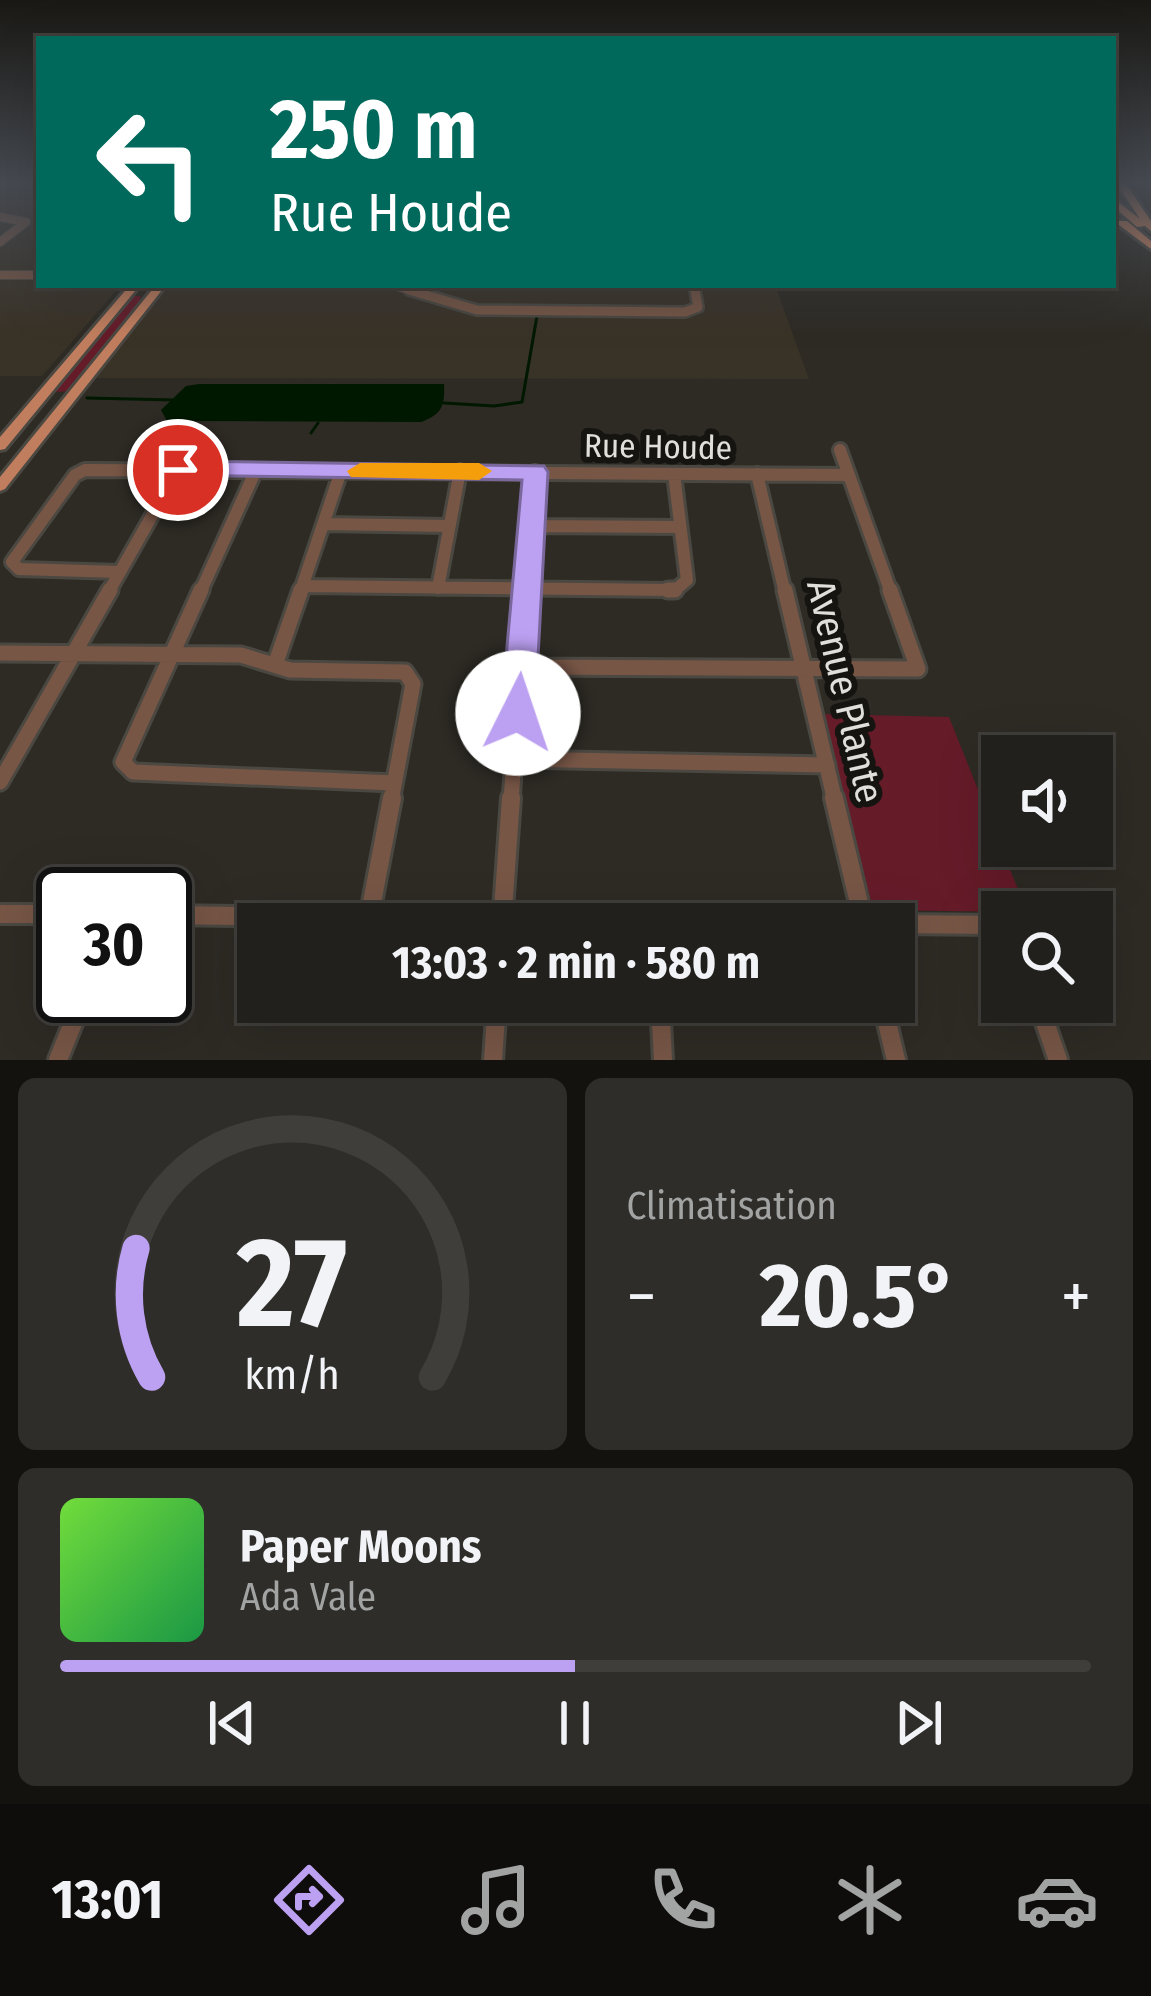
<!DOCTYPE html>
<html lang="fr">
<meta charset="utf-8">
<style>
:root{--surface:#22201c;--page:#2e2d29;--text:#f1f3f6;--muted:#a2a3a3;--line:#3f3e3b;--accent:#bca0f2}
body{margin:0;font-family:"Fira Sans Condensed",sans-serif;background:var(--page);color:var(--text);height:100vh;display:flex;flex-direction:column;font-size:45px;white-space:nowrap}
*{box-sizing:border-box;margin:0}
p{font-size:39px;color:var(--muted)}
.icon{flex:none;width:66px;height:66px;fill:none;stroke:currentColor;stroke-width:2;stroke-linecap:round;stroke-linejoin:round}
.map{position:relative;height:1060px;overflow:hidden}
.drawer{display:flex;flex-direction:column;gap:18px;padding:18px;background:#13120f;flex:1}
.drawer>*{flex:none}
.guide{position:absolute;left:36px;top:36px;width:1080px;height:252px;border-radius:0px;box-shadow:0 12px 48px #0002,0 0 0 3px var(--line);background:#00695c;color:#fff;overflow:hidden}
.fabs{position:absolute;left:981px;top:735px;display:grid;gap:24px}
.fabs a{display:grid;place-items:center;width:132px;height:132px;border-radius:0px;background:var(--surface);box-shadow:0 12px 48px #0002,0 0 0 3px var(--line);font-size:60px}
.speed{position:absolute;left:36px;top:867px;display:flex;gap:24px;font-size:60px;font-weight:700;text-align:center}
.speed>*{display:grid;place-content:center;width:156px;height:156px;border-radius:50%;background:var(--surface);box-shadow:0 12px 48px #0002,0 0 0 3px var(--line);line-height:1}
.speed .limit{border:6px solid #111;border-radius:18px;background:#fff;color:#111}
.pin{position:absolute;display:grid;place-items:center;width:102px;height:102px;color:#fff;margin:-51px;border:6px solid #fff;border-radius:50%;box-shadow:0 3px 12px #0007}
.me{position:absolute;width:132px;margin:-66px;rotate:4deg;stroke-linejoin:round;filter:drop-shadow(0 0 9px #0008)}
.turn{display:flex;align-items:center;gap:42px;height:252px;padding:0 36px;font-size:54px}
.turn .icon{width:156px;height:156px;stroke-width:2.5}
.turn b{display:block;font-size:84px;line-height:102px}
.big{font-size:90px;font-weight:700;line-height:1.1}
.drawer .widget{flex:1;display:flex;flex-direction:column;justify-content:center;gap:18px;min-width:0;padding:0 42px;border-radius:18px;background:var(--page)}
.drawer .dial{align-items:center;gap:0}
.dial svg{height:312px;overflow:visible;fill:none;stroke:var(--line);stroke-width:7;stroke-linecap:round;text-anchor:middle}
.dial text{fill:var(--text);stroke:none}
.song{display:flex;align-items:center;gap:36px}
.cover{width:144px;height:144px;border-radius:18px;background:linear-gradient(135deg,hsl(100 70% 55%),hsl(140 70% 35%))}
.played{height:12px;border-radius:6px;background:linear-gradient(90deg,var(--accent) 50%,var(--line) 50%)}
.keys{display:flex;justify-content:space-around;direction:ltr}
.heat{display:flex;justify-content:space-between;align-items:center;font-size:66px;direction:ltr}
.drawer .tiles{flex:1;display:grid;gap:18px;grid-template-columns:1fr 1fr}
.widget:last-child{grid-column:span 2}
.trip{position:absolute;left:237px;top:903px;width:678px;height:120px;border-radius:0px;background:var(--surface);box-shadow:0 12px 48px #0002,0 0 0 3px var(--line);font-weight:700;line-height:120px;text-align:center}
.tab-bar{display:flex;height:192px;justify-content:space-around;align-items:center;background:#0e0d0b;color:var(--muted)}
.tab-bar .icon{width:84px;height:84px}
.tab-bar .selected{color:var(--accent)}
.tab-bar b{font-size:54px;color:var(--text)}
.map>svg:first-child{display:block}
.built{fill:#393227}
.green{fill:#661b29}
.water{fill:#001800}
.lines{fill:none;stroke-linecap:round;stroke-linejoin:round}
.stream{stroke:#001800;stroke-width:3}
.minor-far4-casing{stroke:#4b4842;stroke-width:10}
.minor-far3-casing{stroke:#4b4842;stroke-width:14}
.minor-far2-casing{stroke:#4b4842;stroke-width:18}
.minor-far1-casing{stroke:#4b4842;stroke-width:21}
.minor-casing{stroke:#4b4842;stroke-width:24}
.major-casing{stroke:#4b4842;stroke-width:6}
.highway-casing{stroke:#4b4842;stroke-width:6}
.minor-far4{stroke:#775646;stroke-width:8}
.minor-far3{stroke:#775646;stroke-width:9}
.minor-far2{stroke:#775646;stroke-width:12}
.minor-far1{stroke:#775646;stroke-width:15}
.minor{stroke:#775646;stroke-width:18}
.major{fill:#c17e5e;fill-rule:evenodd}
.highway{fill:#de8d66;fill-rule:evenodd}
.route{fill:#bca0f2;stroke:#7a689d;stroke-width:3}
.slow{fill:#f59e0b}
.labels{text-anchor:middle;stroke-width:12;stroke-linejoin:round;paint-order:stroke}
.street-label{font-size:33px;fill:#e1dfdb;stroke:#151411}
.near-street-label{font-size:39px;fill:#e1dfdb;stroke:#151411}
</style>
<div class="map">
<svg width="1151" height="1060" viewBox="0 0 1151 1060">
<rect width="100%" height="100%" fill="#2e2b25"/>
<path class="built" d="M0,184H39V285H121L42,376H0Z
M166,285H775L809,379L93,378Z"/>
<path class="green" d="M132,296H140L141,301L70,391L55,392Z
M823,714L949,717L1027,912L873,910Z"/>
<path class="water" d="M199,384H444C445,406 442,414 421,422L167,421L161,410L186,386Z"/>
<g class="lines">
<path class="stream" d="M87,398L175,400
M444,403L494,406L522,402L537,316
M311,433L318,423"/>
<defs>
<path id="minor-far4" d="M0,217L26,222L0,242
M0,275H39
M393,285L419,293
M694,285L695,293"/>
<path id="minor-far3" d="M409,290L477,310L685,312L698,307L695,290"/>
<path id="minor-far2" d="M840,450L891,593
M757,474L785,593
M324,524L449,526
M531,526L680,527
M120,572L19,569L12,562L75,475L85,470L849,475
M303,586L675,590L687,580L674,474
M438,588L460,471
M108,593L178,470
M200,593L256,470
M300,593L341,471
M526,593L535,472"/>
<path id="minor-far1" d="M201,590L123,762L133,772L394,783
M668,590H675
M785,590L835,801
M0,653L241,655L290,670L405,672L413,684L391,801
M275,665L301,590
M521,667L918,669L890,590
M515,759L827,765
M0,782L110,590
M511,801L526,590"/>
<path id="minor" d="M834,798L864,924
M0,914H63
M165,915L872,924
M369,918L392,798
M502,923L511,798
M894,924L1002,925
M660,1002L663,1060
M882,1002L896,1060
M1038,1002L1058,1060
M58,1060L84,996
M493,1060L497,1002"/>
<path id="major" d="M130,285H140L5,449L0,450V437Z
M156,285H166L5,489L0,491V477Z"/>
<path id="highway" d="M1117,184H1126L1151,221V231L1145,226L1137,227L1113,206V198L1140,219Z
M1119,221H1127L1151,241V249L1119,225Z"/>
</defs>
<use href="#minor-far4" class="minor-far4-casing"/>
<use href="#minor-far3" class="minor-far3-casing"/>
<use href="#minor-far2" class="minor-far2-casing"/>
<use href="#minor-far1" class="minor-far1-casing"/>
<use href="#minor" class="minor-casing"/>
<use href="#major" class="major-casing"/>
<use href="#highway" class="highway-casing"/>
<use href="#minor-far4" class="minor-far4"/>
<use href="#minor-far3" class="minor-far3"/>
<use href="#minor-far2" class="minor-far2"/>
<use href="#minor-far1" class="minor-far1"/>
<use href="#minor" class="minor"/>
<use href="#major" class="major"/>
<use href="#highway" class="highway"/>
</g>
<linearGradient id="sky" x2="0" y2="1"><stop stop-color="#191814"/><stop offset="0.55" stop-color="#464a51"/><stop offset="1" stop-color="#464a51" stop-opacity="0"/></linearGradient>
<rect width="1151" height="333" fill="url(#sky)"/>
<path class="route" d="M178,461L544,466L548,472L535,713L530,724L518,728L506,724L501,713L522,480L169,475L165,470Z"/>
<path class="slow" d="M360,463H479L492,471L479,480L351,477L347,471Z"/>
<g class="labels">
<g class="street-label">
<text transform="translate(658 446) rotate(1)" y="12">Rue Houde</text>
</g>
<g class="near-street-label">
<text transform="translate(846 691) rotate(77)" y="14">Avenue Plante</text>
</g>
</g>
</svg>
<div class="fabs">
<a><svg class="icon" aria-label="sound" viewBox="0 0 24 24"><path d="M4 9h4l5-4v14l-5-4H4zM17 9q2 3 0 6"/></svg></a>
<a><svg class="icon" aria-label="search" viewBox="0 0 24 24"><circle cx="10" cy="10" r="6"/><path d="M15 15l6 6"/></svg></a>
</div>
<div class="speed"><div class="limit">30</div></div>
<div class="pin" style="left:178px;top:470px;background:#d93025"><svg class="icon" aria-label="arrive" viewBox="0 0 24 24"><path d="M6 21V4h12l-3 4 3 4H6"/></svg></div>
<svg class="me" style="left:518px;top:713px" viewBox="-20 -20 40 40"><circle r="19" fill="#fff"/><path d="M0-13L10 11 0 6-10 11z" fill="#bca0f2"/></svg>
<div class="trip">13:03 · 2 min · 580 m</div>
<div class="guide">
<div class="turn"><svg class="icon" aria-label="left" viewBox="0 0 24 24"><path d="M17 20v-9H6M10 6l-5 5 5 5"/></svg><div><b>250 m</b>Rue Houde</div></div>
</div>
</div>
<section class="drawer">
<div class="tiles">
<div class="widget dial"><svg viewBox="0 0 100 80">
<path d="M14 69A42 42 0 1 1 86 69"/>
<path d="M14 69A42 42 0 0 1 10 36" stroke="#bca0f2"/>
<text x="50" y="56" font-size="32" font-weight="700">27</text>
<text x="50" y="72" font-size="11">km/h</text>
</svg></div>
<div class="widget"><p>Climatisation</p>
<div class="heat"><a>−</a><b class="big">20.5°</b><a>+</a></div>
</div>
<div class="widget">
<div class="song"><i class="cover"></i><div><b>Paper Moons</b><p>Ada Vale</p></div></div>
<div class="played"></div>
<div class="keys"><svg class="icon" aria-label="previous" viewBox="0 0 24 24"><path d="M18 5L8 12l10 7zM5 5v14"/></svg><svg class="icon" aria-label="pause" viewBox="0 0 24 24"><path d="M8 5v14M16 5v14"/></svg><svg class="icon" aria-label="next" viewBox="0 0 24 24"><path d="M6 5l10 7-10 7zM19 5v14"/></svg></div>
</div>
</div>
</section>
<nav class="tab-bar">
<b>13:01</b>
<svg class="icon selected" aria-label="directions" viewBox="0 0 24 24"><path d="M12 3l9 9-9 9-9-9zM9 14v-3h6M13 9l2 2-2 2"/></svg>
<svg class="icon" aria-label="music" viewBox="0 0 24 24"><path d="M9 18V5l10-2v13"/><circle cx="6" cy="18" r="3"/><circle cx="16" cy="16" r="3"/></svg>
<svg class="icon" aria-label="phone" viewBox="0 0 24 24"><path d="M5 4h4l2 5-3 2q2 4 5 5l2-3 5 2v4C11 20 4 13 5 4z"/></svg>
<svg class="icon" aria-label="climate" viewBox="0 0 24 24"><path d="M12 3v18M4 7l16 10M4 17L20 7"/></svg>
<svg class="icon" aria-label="car" viewBox="0 0 24 24"><path d="M5 17H2v-5l4-1 3-4h7l3 4 3 1v5h-3M9 17h6M6 11h13"/><circle cx="7" cy="17" r="2"/><circle cx="17" cy="17" r="2"/></svg>
</nav>
